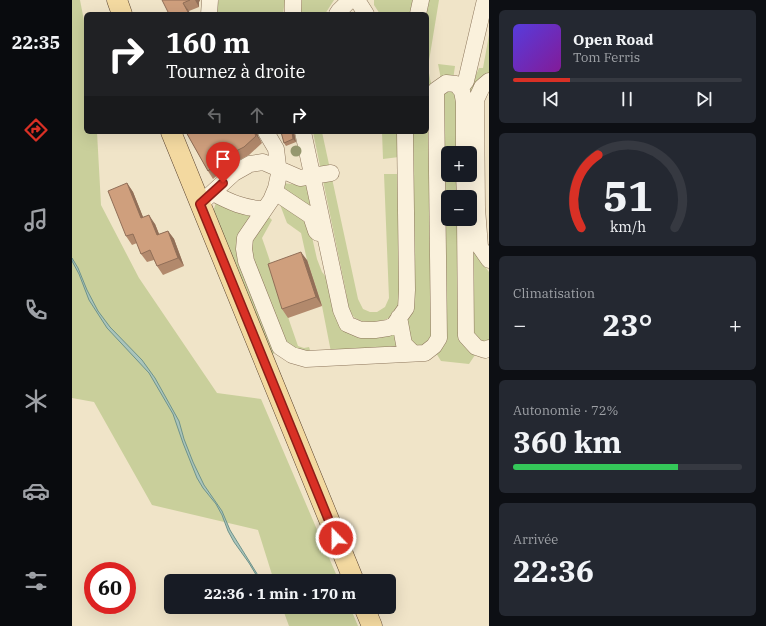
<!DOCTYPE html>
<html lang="fr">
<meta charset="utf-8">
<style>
:root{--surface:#171b24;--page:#242831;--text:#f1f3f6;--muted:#9ea1a6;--line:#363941;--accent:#d93025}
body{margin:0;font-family:"IBM Plex Serif",serif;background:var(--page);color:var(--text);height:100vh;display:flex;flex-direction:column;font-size:15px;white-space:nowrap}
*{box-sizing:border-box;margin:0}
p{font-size:13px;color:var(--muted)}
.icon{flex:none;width:22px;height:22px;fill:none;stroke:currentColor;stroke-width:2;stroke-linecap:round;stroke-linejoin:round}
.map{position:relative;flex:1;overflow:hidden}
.drawer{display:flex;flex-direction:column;gap:10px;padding:10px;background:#0d0f14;width:277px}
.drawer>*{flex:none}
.banner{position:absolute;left:12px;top:12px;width:345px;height:122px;border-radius:6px;box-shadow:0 4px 16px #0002;background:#202124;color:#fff;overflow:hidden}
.buttons{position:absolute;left:369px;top:146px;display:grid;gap:8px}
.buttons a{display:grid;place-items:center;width:36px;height:36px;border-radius:6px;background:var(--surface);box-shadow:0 4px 16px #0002;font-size:20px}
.speed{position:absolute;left:12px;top:562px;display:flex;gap:8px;font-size:20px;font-weight:700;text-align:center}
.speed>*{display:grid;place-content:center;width:52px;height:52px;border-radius:50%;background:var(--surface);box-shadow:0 4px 16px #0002;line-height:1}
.speed .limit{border:6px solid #d22;background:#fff;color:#111}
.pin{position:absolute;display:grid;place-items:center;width:34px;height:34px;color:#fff;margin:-41px -17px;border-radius:50% 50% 50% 0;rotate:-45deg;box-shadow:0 0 4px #0007}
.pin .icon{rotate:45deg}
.me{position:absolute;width:44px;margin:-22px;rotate:338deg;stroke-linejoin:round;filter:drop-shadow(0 0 3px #0008)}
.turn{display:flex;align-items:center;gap:14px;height:84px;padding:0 16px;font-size:18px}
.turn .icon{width:52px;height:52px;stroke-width:2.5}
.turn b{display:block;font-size:28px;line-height:34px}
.lanes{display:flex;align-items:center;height:38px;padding:0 16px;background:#0003;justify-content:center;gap:20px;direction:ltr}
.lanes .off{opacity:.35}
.big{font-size:30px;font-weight:700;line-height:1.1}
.drawer .tile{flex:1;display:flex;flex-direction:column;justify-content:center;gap:6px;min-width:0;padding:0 14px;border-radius:6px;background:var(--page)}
.drawer .dial{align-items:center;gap:0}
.dial svg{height:104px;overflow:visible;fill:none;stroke:var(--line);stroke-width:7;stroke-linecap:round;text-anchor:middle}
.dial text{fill:var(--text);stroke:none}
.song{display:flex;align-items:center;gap:12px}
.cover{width:48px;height:48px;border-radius:6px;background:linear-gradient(135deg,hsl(250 70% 55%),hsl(290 70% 35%))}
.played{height:4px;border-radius:2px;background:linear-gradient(90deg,var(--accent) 25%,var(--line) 25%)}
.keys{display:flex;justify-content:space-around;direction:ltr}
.heat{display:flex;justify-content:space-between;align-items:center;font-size:22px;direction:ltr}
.charge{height:6px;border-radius:3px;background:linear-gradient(90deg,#34c759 72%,var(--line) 0)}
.trip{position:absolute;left:92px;top:574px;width:232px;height:40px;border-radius:6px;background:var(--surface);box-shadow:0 4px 16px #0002;font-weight:700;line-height:40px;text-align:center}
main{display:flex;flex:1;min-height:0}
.dock{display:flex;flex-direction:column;width:72px;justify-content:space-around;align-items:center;background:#090b0e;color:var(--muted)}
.dock .icon{width:28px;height:28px}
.dock .selected{color:var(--accent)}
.dock b{font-size:18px;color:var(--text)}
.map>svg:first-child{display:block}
.green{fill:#c9cf9b}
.water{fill:#a9c4bc;stroke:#6f938a}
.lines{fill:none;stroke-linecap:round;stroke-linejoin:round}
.minor-casing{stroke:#8d765c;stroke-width:17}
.major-casing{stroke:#5b4430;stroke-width:21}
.minor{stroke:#faf1dc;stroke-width:16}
.major{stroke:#f3d9a0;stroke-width:20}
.tree{fill:#96986f}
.wall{fill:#b2896c}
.shaded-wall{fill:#916f58}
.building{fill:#cf9f7d;stroke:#916f58}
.route-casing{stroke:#8d1f18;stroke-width:10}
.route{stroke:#d93025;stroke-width:7}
</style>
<main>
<nav class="dock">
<b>22:35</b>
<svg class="icon selected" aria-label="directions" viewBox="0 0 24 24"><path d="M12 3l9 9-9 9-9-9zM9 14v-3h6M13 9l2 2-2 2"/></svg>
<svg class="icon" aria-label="music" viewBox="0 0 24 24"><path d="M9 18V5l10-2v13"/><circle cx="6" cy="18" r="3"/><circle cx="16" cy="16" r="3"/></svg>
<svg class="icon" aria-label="phone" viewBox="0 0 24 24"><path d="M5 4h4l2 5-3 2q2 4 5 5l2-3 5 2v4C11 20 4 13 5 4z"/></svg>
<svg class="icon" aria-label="climate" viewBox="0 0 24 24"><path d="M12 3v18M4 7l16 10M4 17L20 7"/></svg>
<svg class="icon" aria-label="car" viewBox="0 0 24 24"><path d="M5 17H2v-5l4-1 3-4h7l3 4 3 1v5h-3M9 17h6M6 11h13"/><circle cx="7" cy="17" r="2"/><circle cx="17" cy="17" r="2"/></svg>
<svg class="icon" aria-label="filters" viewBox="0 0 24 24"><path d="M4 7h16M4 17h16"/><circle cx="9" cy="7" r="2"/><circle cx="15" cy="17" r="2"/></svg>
</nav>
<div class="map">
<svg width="417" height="626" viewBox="0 0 417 626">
<rect width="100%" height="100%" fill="#f0e4c8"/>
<path class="green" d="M0,0H8L14,31V132H25L29,205L67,278L145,393L189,399L267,581H202L186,530L80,505L22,402L0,398Z
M147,0H213L211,14H144L145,6Z
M230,0H262L253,14H229Z
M302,0H343L340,14H308L302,5Z
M356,0H367L356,67L358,79L360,86L362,335L353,346H343L337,342L334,322L339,132H355V14H353Z
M417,35V73H415L405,82L404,254L417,272V341L415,342C405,341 405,339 400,331L397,94L399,86L407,68H411Z
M366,64L383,66L381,80L369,79Z
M378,89L386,95L387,153H376V175H387V197H376V219H387L389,342L394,348L403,355L397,364L369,361L364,353L371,95Z
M241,132H250L286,299L291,309L298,312H305L313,307L317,298L312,174H326L328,299C326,303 325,310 322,314C315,323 288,325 281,316C275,310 275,299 274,292Z
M310,132H327V157L311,159Z
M210,183L237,186L241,211L209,190Z
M207,202L237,224L245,259L250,272L258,282L266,321L323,329L329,347L259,352L250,306L235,260L229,233L215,223Z
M144,203L153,206L164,212L180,214L168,240L205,351L198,356L140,214Z
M194,214L200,220L190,238C203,274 213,310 226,346L232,348L237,347L238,350L236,353L212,343L176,243Z
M210,607H278L286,626H217Z"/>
<path class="water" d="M0,258L6,268L15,290L26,311L38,327L70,360L83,378L107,421L112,439L121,462L132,485L150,511L158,530L187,577L186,578L177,563L162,542L156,531L150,515L144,504L131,488L125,478L111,443L101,414L77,373L35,328L17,300L7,274L0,261Z"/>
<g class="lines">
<defs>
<path id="minor" d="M285,0L294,14
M137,14L138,0
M221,14V0
M265,14L267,11L278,0
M346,14L349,0
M417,81L410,87L404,100L405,208L408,247L417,260
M388,89L394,81L413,0
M194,132L204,149L207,174L204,188L199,200L173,238L172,249L174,261L208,347L220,355L234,359L353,353L362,346L367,338L364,90L374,83L384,84L390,91L392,102V153
M231,132L269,310L275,324L289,330H303L316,328L322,325L334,308L335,290L333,132
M392,175L393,197
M203,192L239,216L244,231L246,233
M141,193C158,202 173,209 193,209
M128,204L162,173L178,164L191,162L228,178L259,173
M393,219L394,336L404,347L413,350L417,348
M327,317L332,344L341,353"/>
<path id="major" d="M45,0L50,14
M99,132L282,581
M292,607L300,626"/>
</defs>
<use href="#minor" class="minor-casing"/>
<use href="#major" class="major-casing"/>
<use href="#minor" class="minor"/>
<use href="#major" class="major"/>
</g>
<circle class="tree" cx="224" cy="151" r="5.5"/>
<path class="wall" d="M90,0H128L127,2V7L117,11Z
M114,132H185L186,136L190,143L177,155L156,166L141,179L136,171Z
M209,132H222L224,142L214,146L212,143Z
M55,183L61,192L71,217L83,224L87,234L96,231L102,239L112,266L91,275L85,266L82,260L75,262L69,254L65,243L60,245L54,236Z
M235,260L250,306L216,318L210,309Z"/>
<path class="shaded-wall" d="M123,0H128L127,2V7Z
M111,3L117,11L118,14H117Z
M182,132H185L186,136L190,143Z
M220,132H222L224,142L221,139Z
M55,183L61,192L75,227L69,218Z
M77,215L83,224L91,244L85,235Z
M96,231L102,239L112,266L106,258Z
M229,252L235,260L250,306L244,297Z"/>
<path class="building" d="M90,0H118L111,3L117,14H97Z
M114,132H182L184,136L172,147L150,158L136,171Z
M209,132H220L221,139L212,143Z
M55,183L69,218L77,215L85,235L96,231L106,258L85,266L78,250L69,254L61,234L54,236L36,191Z
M229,252L244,297L210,309L196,264Z"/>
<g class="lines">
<defs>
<path id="route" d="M151,183L128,204L264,538"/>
</defs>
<use href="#route" class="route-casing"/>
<use href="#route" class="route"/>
</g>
</svg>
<div class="buttons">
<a>+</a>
<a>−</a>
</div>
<div class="speed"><div class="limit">60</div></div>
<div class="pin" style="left:151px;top:183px;background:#d93025"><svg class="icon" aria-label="arrive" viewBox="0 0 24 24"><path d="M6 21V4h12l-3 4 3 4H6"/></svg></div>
<svg class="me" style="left:264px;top:538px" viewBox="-20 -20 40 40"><circle r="17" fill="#d93025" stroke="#fff" stroke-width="3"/><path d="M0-11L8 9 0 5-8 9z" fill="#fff"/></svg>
<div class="trip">22:36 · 1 min · 170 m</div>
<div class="banner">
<div class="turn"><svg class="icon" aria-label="right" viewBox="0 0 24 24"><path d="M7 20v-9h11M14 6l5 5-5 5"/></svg><div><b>160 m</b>Tournez à droite</div></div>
<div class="lanes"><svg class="icon off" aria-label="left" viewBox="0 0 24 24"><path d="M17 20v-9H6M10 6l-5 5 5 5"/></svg><svg class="icon off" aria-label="ahead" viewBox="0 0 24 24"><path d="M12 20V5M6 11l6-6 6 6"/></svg><svg class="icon" aria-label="right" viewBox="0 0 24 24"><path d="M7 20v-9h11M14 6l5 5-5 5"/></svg></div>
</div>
</div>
<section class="drawer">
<div class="tile">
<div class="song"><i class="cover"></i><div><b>Open Road</b><p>Tom Ferris</p></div></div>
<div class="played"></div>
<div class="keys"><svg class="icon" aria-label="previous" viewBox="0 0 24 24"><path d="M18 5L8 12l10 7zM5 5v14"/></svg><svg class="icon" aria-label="pause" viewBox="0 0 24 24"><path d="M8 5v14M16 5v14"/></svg><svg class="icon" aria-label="next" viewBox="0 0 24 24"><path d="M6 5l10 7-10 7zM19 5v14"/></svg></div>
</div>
<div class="tile dial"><svg viewBox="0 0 100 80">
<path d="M14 69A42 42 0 1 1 86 69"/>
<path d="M14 69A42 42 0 0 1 27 13" stroke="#d93025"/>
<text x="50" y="56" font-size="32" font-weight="700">51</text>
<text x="50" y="72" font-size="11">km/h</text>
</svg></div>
<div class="tile"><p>Climatisation</p>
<div class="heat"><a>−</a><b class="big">23°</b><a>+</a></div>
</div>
<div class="tile"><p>Autonomie · 72%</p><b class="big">360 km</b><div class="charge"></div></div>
<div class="tile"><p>Arrivée</p><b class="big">22:36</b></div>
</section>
</main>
